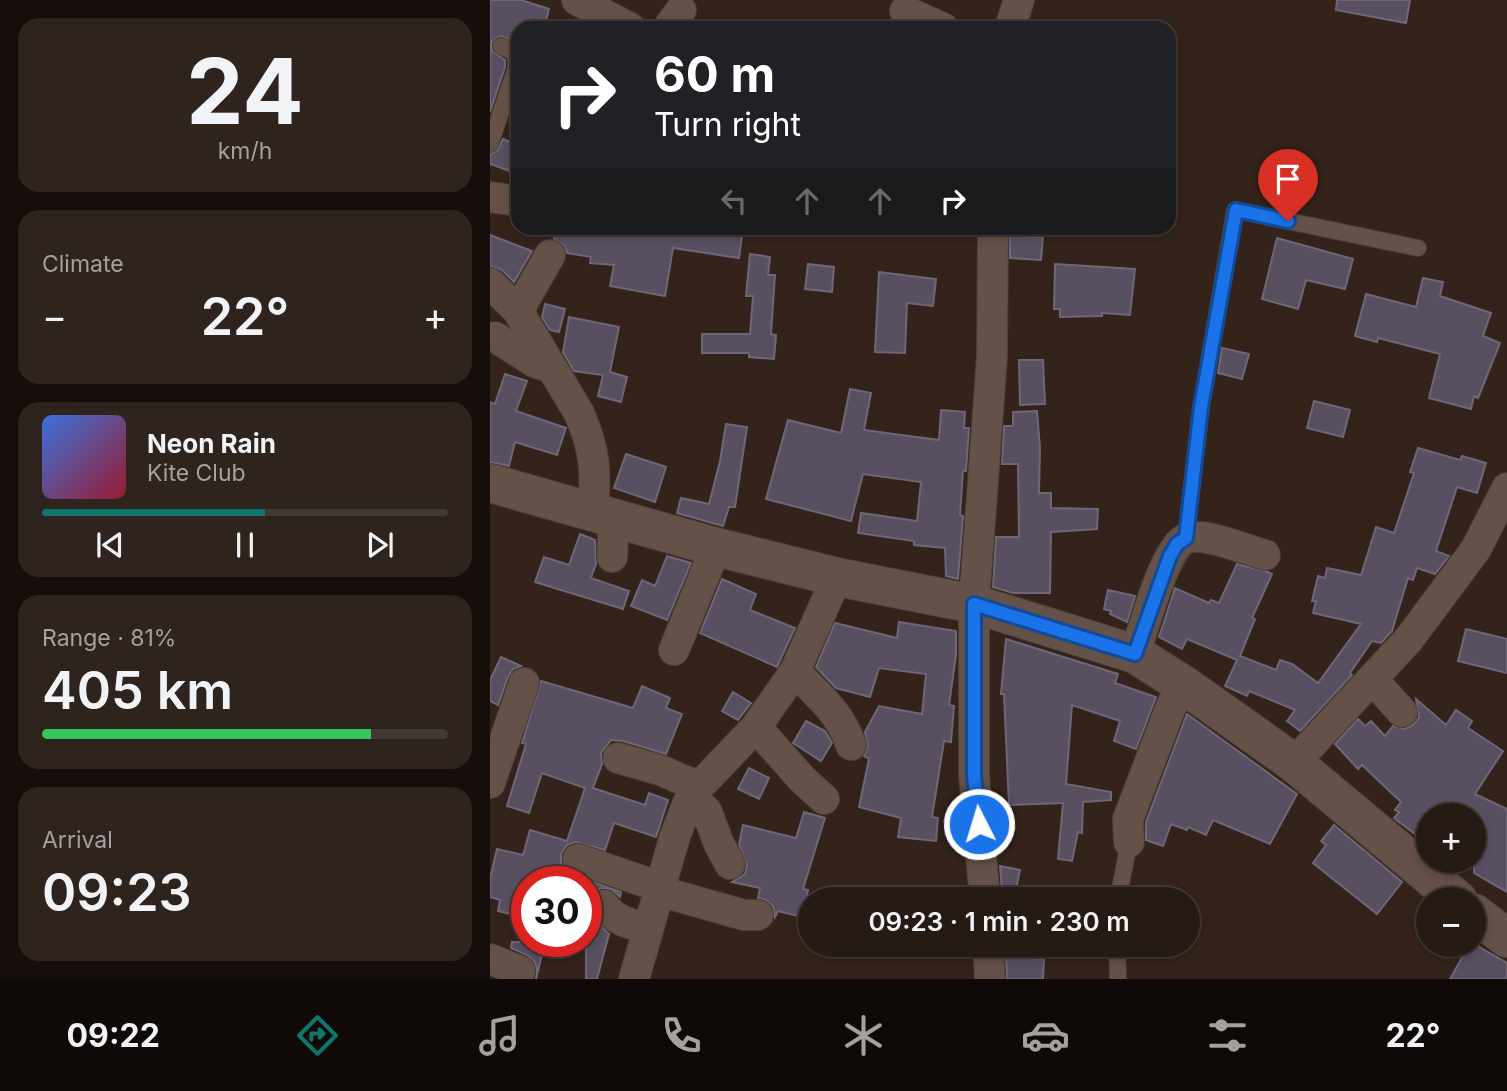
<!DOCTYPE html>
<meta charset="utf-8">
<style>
:root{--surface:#261a14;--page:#2e231d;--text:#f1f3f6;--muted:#a4a1a0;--line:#423834;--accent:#0f766e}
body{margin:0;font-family:Inter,sans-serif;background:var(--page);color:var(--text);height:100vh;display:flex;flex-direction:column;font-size:26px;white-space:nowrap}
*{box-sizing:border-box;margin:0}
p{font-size:23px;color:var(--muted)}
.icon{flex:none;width:38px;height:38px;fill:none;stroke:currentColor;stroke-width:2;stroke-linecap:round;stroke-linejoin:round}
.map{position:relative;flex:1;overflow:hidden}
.sheet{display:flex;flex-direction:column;gap:18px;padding:18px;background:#150e0b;width:490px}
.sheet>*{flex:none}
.banner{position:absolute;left:21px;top:21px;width:665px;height:214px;border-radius:21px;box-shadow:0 4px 10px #0003,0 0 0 2px var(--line);background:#202124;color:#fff;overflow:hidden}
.controls{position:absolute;left:926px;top:803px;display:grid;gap:14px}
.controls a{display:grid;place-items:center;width:70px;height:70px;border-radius:50%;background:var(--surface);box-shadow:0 4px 10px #0003,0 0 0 2px var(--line);font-size:35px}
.speed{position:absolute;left:21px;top:866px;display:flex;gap:14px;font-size:35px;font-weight:700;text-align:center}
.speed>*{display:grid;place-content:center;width:91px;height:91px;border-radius:50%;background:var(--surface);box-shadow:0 4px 10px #0003,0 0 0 2px var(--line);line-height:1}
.speed .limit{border:10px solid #d22;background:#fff;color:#111}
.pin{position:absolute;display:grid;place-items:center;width:60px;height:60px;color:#fff;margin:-72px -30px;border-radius:50% 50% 50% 0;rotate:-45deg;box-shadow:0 0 7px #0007}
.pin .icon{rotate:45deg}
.me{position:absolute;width:77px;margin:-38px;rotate:355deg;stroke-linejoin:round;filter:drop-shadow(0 0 5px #0008)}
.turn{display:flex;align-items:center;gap:24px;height:147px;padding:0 28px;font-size:32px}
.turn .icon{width:91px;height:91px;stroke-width:2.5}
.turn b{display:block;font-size:49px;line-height:60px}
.lanes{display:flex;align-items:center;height:66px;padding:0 28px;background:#0003;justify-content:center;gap:35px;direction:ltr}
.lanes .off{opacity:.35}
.big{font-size:52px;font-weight:600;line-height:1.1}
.sheet .widget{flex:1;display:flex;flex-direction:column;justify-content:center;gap:10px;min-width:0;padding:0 24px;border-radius:21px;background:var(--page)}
.sheet .dial{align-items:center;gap:0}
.dial b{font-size:91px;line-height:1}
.song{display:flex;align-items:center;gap:21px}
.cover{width:84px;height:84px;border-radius:10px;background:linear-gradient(135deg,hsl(220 70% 55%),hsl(350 70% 35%))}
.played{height:7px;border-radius:4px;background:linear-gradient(90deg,var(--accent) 55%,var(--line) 55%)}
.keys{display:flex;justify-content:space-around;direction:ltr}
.heat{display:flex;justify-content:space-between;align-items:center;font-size:38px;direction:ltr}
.charge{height:10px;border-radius:5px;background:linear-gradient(90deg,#34c759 81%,var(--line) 0)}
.trip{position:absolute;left:308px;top:887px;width:402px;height:70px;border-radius:35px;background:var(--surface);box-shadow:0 4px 10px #0003,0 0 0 2px var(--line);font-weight:600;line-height:70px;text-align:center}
.tabs{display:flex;height:112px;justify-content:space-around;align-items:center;background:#0f0a08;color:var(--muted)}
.tabs .icon{width:49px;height:49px}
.tabs .on{color:var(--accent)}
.tabs b{font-size:32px;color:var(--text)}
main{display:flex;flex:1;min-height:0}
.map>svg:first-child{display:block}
.building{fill:#585061;stroke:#6f6678;stroke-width:2}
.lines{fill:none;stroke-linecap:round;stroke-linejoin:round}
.service-casing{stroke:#4c3e38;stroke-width:18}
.minor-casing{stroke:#4c3e38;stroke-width:32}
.tertiary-casing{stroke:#4c3e38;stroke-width:40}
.service{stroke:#645147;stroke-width:16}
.minor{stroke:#645147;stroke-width:30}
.tertiary{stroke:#645147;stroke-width:38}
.route-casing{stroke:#114b97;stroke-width:18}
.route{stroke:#1a73e8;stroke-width:12}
</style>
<main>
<section class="sheet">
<div class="widget dial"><b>24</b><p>km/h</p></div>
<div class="widget"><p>Climate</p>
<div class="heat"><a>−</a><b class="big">22°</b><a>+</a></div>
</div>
<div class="widget">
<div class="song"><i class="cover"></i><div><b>Neon Rain</b><p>Kite Club</p></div></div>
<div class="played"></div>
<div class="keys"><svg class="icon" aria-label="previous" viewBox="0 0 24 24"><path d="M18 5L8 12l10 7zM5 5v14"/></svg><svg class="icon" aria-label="pause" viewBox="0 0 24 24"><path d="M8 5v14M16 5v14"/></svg><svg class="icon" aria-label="next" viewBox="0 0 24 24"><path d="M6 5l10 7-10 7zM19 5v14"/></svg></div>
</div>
<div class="widget"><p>Range · 81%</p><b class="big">405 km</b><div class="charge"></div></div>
<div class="widget"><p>Arrival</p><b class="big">09:23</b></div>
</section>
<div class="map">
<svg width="1017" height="979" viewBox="0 0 1017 979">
<rect width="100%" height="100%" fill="#33231a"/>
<path class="building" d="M0,0H31L59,9L54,28H28L27,42L11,36L2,41V51L15,60V67L0,112Z
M847,0H920L916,23L846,10Z
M13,139L28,145V174L0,164V154L7,151Z
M76,228H253L249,258L183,248L175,296L120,286L124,265L100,263L101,257L77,253L75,246L64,239L66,231L75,233Z
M0,235L42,251L24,282L12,270L0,266Z
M520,236L553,237L551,260L520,258Z
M787,238L863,259L855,289L816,280L808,309L772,299Z
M260,254L280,257L278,275H285L281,334L286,335L284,359L259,357V353H212V334H260L263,296H256Z
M318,264L344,267L342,292L315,289Z
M565,264L645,269L640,315L612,313V316L570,317V309H564Z
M389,272L446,279L443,306L417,303L415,353L385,352Z
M933,278L953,282L950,296L1001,313L993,336L1010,343L988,398L984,396L981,409L939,398L950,354L888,338L887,342L865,336L876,294L926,307Z
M55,304L75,309L69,332L60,330L52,317Z
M79,317L129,327L120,372L137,377L131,402L108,396L113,375L84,371L73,352Z
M732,348L759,354L752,379L728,373Z
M529,360H553L555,404L530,405Z
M15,374L37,381L26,411L76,428L67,455L25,442L19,466L0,462V402L5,404Z
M360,389L381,393L374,430L449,440L451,410L475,412L474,428H479L476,471H473L470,515L473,516L468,579L456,576L455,548L424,545V541L368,533L371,513L427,521L431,482L373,474L361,521L276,499L298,420L351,433Z
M824,401L860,410L853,437L817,428Z
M547,411L550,449L549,493H561V508L608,509L607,529L561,532L560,593H523L503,587L506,537H529L528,464H512L514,426H523V412Z
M236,424L257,427L245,507H239L233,526L187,513L191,498L219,504L230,461Z
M928,448L970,460L972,456L996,463L987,493L967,487L946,551L959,556L945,574L927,568L923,580L918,578L902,631L891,643L882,641L860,673L862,675L810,731L797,721L805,710L759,691L757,696L735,686L747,660L697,639L692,649L669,637L685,588L719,603L721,600L729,603L747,564L778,572L782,574L762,618L765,619L750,656L786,670L790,660L802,664L828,683L871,624L823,613L826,601H822L828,576L835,578L837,568L871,575L886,527L904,533L924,473L920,472Z
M136,454L176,467L165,502L124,488Z
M90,534L105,540L106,564L101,578L139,591L133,609L45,582L54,557L79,565Z
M177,556L201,563L177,620L141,606L152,580L165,586Z
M232,579L266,594L260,610L305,628L287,667L210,633Z
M618,590L645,596L637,622L620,614L621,611L614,609Z
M409,622L466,631V655L459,705L464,706L461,742L454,741L442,817L448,818L446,841L408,837L411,818L369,807L379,759L374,756L378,747L375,732L389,706L432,714L436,674L389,668L380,697L346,688L326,667L345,623L407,638Z
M976,629L1017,639V673L968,661Z
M516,639L628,674L625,683L666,697L646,749L624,741L630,721L582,705L576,784L621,792V800L593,802L592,833L588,832L582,861L568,859L573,803L519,805L514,694H511Z
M11,657L31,666L23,669L18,677L8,705L0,701V680Z
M51,681L143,708L152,686L180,698L176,708L192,714L176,754L133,741L121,740L111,753L112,764L103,788L155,805L159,793L178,800L166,837L124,823L115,850L85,842L77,845L71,854V863L75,871L82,875L131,892L130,897L121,889L111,888L103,891L98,899L97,908L100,915L119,934L107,979H96V882H37V918L8,911L10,900L0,897V879L7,849L33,855L40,830L77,841L95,788L52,773L39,813L17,806L36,744L32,743Z
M243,692L261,703L248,720L232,711Z
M926,699L956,725L966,710L982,721L978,728L1013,751L985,794L1017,809V892L984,873V816H938V844L904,818L909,812L905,810L911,802L872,765L868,769L845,744L868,719L875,726L881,721L895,736L903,726L915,729L923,725L929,717Z
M697,714L807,794L780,844L723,820L716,835L698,827L697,830L681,824L673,846L656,840V822Z
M316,721L335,731L342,743L331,761L303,743Z
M259,768L279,778L269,799L248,789Z
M314,812L335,818L313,889L318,890L312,917L288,911L285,917L283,906L276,900L268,898L270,888L242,882L255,874L257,865L249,844L253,825L306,838Z
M844,825L912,882L887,914L823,863L836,845L831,841Z
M510,866L530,870L525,894L512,891Z
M22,942H55L46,979L47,969L44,961L37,955L21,948Z
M984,944L1017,963V979H960L979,945Z
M516,956L554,959L553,979H517Z"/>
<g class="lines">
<defs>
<path id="service" d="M0,144L26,68L25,53L11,46
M696,538L711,407L745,210L928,248
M628,900L639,842
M627,945L628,979"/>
<path id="minor" d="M87,0L140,28
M415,11L453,28
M178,28L191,10
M520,28L529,0
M0,197L28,201
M0,283L28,311L89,413C106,452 106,472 103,512
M28,311L60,255
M5,337L46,363L62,368
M122,557L124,519
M184,650L226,547
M645,654C653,631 675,545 697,538C714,532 757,550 775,555
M305,671C328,696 350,712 361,745
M883,680L912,712
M266,727L312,779L334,799
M128,758L170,770L207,786
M804,763L919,639L986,549L1017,488
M0,783L34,683
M201,795L217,812L229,844L240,864
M639,842L638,819L682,704L697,687
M88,859L170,887
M169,891L254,915H268
M495,900L484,775V604L502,357L503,228
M114,905C124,921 141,924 157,928
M498,945L500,979
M0,959L30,971
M144,979L185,836L201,795L266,727L305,671L347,577"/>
<path id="tertiary" d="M0,483L226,547L347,577L484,604L645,654L697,687L804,763L968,900
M984,913L1017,938"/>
</defs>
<use href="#service" class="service-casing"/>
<use href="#minor" class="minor-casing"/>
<use href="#tertiary" class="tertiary-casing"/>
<use href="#service" class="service"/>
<use href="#minor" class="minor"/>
<use href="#tertiary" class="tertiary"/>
</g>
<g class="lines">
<defs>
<path id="route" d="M489,824L484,775V604L645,654L680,556L687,544L696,538L711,407L746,210L798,221"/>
</defs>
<use href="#route" class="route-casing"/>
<use href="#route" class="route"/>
</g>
</svg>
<div class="controls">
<a>+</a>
<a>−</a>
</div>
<div class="speed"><div class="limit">30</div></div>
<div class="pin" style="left:798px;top:221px;background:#d93025"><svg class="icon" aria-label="arrive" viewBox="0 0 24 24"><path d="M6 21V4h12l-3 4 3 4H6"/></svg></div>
<svg class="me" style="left:489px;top:824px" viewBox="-20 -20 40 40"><circle r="17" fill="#1a73e8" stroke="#fff" stroke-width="3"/><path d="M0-11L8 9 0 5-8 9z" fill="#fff"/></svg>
<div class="trip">09:23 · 1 min · 230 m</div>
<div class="banner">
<div class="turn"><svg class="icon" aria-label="right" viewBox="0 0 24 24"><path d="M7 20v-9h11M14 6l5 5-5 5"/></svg><div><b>60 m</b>Turn right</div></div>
<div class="lanes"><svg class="icon off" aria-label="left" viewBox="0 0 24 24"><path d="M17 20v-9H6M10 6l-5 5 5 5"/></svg><svg class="icon off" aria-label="ahead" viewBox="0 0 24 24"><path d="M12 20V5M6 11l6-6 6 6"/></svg><svg class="icon off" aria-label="ahead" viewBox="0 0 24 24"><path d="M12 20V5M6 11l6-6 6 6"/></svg><svg class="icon" aria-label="right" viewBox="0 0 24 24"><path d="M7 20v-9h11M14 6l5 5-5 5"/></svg></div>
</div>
</div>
</main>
<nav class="tabs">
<b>09:22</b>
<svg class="icon on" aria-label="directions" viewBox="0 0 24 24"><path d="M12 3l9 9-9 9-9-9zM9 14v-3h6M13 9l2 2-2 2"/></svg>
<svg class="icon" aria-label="music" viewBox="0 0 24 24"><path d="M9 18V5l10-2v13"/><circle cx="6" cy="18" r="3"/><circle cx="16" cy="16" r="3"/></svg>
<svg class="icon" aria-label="phone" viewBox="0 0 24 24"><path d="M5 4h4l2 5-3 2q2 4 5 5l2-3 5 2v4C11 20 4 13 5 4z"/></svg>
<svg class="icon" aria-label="climate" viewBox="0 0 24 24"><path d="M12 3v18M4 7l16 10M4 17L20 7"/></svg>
<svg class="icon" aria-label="car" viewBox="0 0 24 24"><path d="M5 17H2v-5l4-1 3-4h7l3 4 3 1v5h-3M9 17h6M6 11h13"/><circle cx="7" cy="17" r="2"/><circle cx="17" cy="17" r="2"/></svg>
<svg class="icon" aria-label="filters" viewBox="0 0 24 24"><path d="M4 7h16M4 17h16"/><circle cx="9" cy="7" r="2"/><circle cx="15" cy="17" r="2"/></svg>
<b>22°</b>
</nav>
